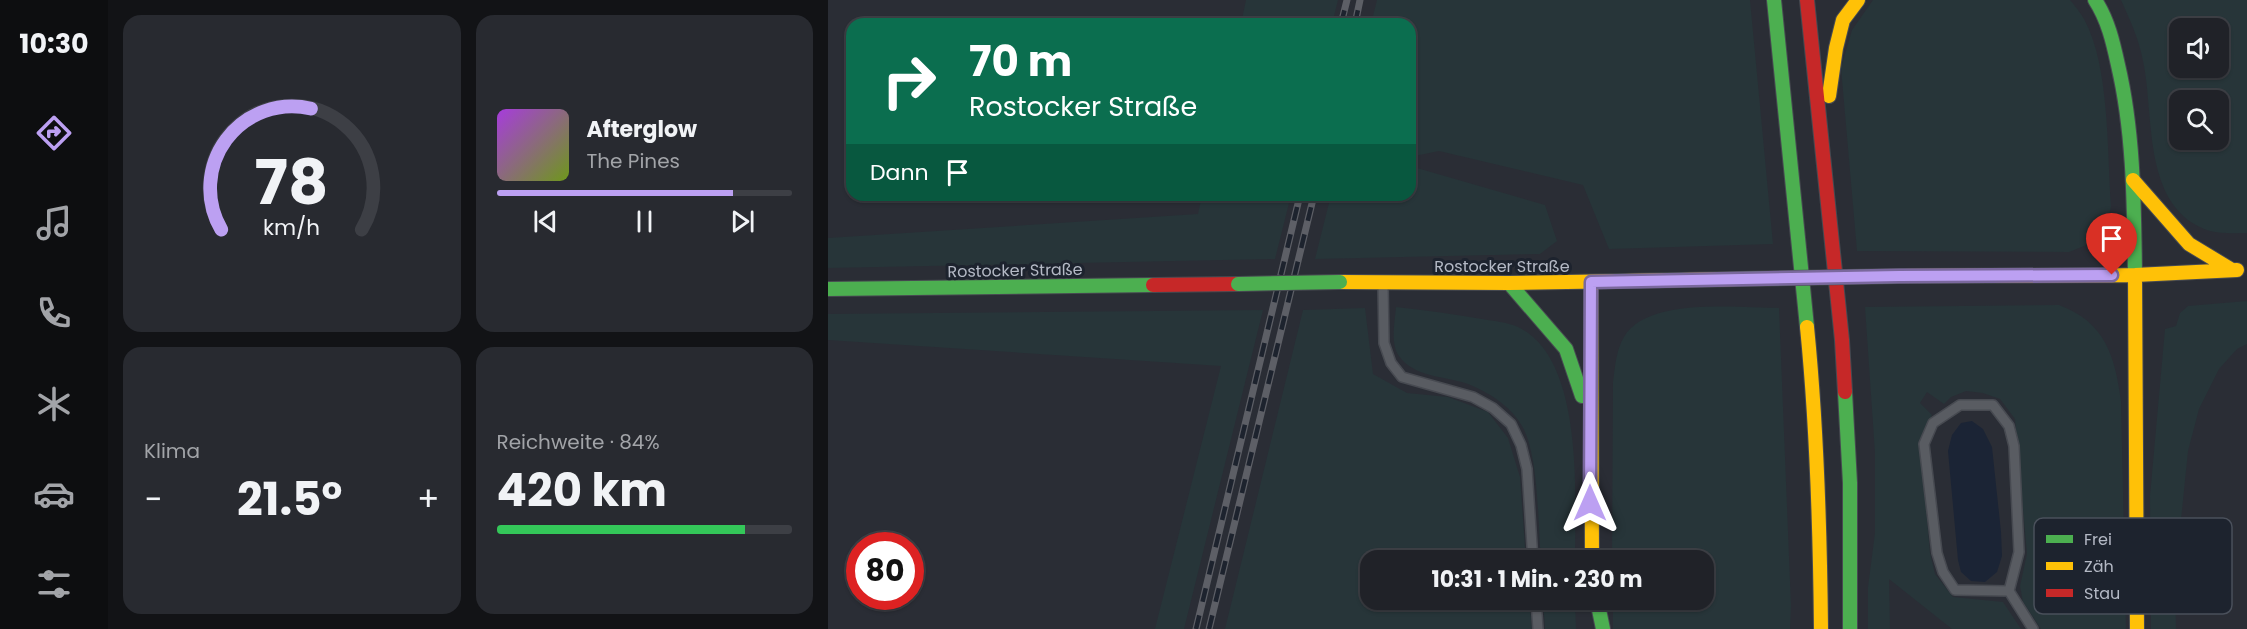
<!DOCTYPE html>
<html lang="de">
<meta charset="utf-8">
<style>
:root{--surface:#202228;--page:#282a30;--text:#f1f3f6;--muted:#a2a4a8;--line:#3d3f45;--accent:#bca0f2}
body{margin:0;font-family:Poppins,sans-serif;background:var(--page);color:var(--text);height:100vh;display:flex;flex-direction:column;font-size:22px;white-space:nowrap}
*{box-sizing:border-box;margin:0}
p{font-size:20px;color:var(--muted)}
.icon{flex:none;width:33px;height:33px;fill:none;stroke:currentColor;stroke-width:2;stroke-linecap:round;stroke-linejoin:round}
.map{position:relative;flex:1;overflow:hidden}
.sheet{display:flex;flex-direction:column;gap:15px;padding:15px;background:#121316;width:720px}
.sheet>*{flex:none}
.guide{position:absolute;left:18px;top:18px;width:570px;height:183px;border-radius:18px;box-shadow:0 2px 4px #0004,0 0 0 2px var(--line);background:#0b6e4f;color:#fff;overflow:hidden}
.fabs{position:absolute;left:1341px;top:18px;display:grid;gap:12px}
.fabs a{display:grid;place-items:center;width:60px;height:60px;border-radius:12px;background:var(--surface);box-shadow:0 2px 4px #0004,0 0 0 2px var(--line);font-size:30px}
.speed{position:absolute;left:18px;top:532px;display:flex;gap:12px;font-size:30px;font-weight:700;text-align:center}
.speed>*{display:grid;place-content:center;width:78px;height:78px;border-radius:50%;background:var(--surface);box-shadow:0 2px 4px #0004,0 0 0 2px var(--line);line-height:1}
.speed .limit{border:9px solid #d22;background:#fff;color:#111}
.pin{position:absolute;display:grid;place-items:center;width:51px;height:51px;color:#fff;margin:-62px -26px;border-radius:50% 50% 50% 0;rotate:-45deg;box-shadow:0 0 6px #0007}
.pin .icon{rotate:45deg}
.me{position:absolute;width:66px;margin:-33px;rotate:0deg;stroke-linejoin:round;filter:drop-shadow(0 0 4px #0008)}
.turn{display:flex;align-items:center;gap:21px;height:126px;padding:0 24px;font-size:27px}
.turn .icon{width:78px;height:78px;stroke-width:2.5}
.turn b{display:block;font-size:42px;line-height:51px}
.then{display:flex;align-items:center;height:57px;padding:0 24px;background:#0003;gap:12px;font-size:22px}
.big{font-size:45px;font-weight:700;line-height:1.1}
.sheet .tile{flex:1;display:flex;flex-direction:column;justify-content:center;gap:9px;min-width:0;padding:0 21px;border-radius:18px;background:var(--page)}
.sheet .dial{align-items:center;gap:0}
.dial svg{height:156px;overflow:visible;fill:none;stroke:var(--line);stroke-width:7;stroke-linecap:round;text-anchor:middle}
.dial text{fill:var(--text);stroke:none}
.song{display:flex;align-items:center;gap:18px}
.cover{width:72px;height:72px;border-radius:9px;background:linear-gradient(135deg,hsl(280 70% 55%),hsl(80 70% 35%))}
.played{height:6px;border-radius:3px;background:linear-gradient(90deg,var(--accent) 80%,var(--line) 80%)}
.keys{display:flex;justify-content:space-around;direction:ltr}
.heat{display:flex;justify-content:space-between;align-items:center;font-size:33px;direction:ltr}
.charge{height:9px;border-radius:4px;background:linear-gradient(90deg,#34c759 84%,var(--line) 0)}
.sheet .tiles{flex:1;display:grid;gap:15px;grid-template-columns:repeat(2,1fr)}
.trip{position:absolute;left:532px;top:550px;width:354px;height:60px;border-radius:18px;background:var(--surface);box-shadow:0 2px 4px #0004,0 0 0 2px var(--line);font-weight:700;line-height:60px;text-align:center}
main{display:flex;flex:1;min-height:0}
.tabs{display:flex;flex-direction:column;width:108px;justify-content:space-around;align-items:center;background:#0d0e10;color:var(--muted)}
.tabs .icon{width:42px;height:42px}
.tabs .on{color:var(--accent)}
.tabs b{font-size:27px;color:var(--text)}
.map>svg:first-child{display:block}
.green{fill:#273539;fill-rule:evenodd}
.water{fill:#1b2435}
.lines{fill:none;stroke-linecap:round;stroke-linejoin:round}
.lane-casing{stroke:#474a51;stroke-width:12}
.fast-casing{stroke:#474a51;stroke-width:16}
.slow-casing{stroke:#474a51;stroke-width:16}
.jam-casing{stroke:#474a51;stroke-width:16}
.lane{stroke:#595c62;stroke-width:9}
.fast{stroke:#4caf50;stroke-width:14}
.slow{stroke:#ffc107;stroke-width:14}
.jam{stroke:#c62828;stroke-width:14}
.rail-casing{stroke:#5d5f66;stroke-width:7}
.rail{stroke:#1d232e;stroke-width:4.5;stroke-dasharray:14;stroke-linecap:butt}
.fast-bridge-casing{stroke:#474a51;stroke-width:16;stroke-linecap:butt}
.fast-bridge{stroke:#4caf50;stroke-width:14}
.route-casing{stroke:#7a689d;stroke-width:15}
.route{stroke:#bca0f2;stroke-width:10}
.labels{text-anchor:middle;stroke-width:6;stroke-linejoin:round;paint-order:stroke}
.street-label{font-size:16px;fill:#b4b9c5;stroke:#1d232e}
.key{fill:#1d232e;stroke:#4a505b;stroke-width:1.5}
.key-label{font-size:16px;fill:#b4b9c5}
</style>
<main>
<nav class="tabs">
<b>10:30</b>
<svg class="icon on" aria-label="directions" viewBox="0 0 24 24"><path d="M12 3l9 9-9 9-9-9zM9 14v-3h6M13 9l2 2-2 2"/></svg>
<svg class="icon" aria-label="music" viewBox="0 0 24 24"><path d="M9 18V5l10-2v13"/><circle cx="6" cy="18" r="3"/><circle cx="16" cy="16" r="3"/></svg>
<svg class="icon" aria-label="phone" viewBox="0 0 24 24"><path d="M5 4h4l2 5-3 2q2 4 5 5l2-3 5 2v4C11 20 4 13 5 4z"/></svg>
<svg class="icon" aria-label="climate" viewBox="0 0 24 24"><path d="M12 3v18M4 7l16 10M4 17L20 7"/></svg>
<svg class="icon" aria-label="car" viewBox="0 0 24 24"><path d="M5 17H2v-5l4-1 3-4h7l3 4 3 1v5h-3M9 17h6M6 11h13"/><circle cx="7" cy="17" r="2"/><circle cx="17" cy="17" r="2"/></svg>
<svg class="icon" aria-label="filters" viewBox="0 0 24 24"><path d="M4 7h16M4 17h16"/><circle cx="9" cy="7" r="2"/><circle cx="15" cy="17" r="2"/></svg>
</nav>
<section class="sheet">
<div class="tiles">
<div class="tile dial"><svg viewBox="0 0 100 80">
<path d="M14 69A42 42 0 1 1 86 69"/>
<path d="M14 69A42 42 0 0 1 60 7" stroke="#bca0f2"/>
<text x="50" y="56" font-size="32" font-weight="700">78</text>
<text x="50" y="72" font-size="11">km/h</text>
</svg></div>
<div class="tile">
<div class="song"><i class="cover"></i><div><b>Afterglow</b><p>The Pines</p></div></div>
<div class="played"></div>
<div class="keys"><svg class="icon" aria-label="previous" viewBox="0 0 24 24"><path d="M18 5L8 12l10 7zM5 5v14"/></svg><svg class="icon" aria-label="pause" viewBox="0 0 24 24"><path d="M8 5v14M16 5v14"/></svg><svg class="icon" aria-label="next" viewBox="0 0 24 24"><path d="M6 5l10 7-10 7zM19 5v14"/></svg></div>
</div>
<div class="tile"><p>Klima</p>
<div class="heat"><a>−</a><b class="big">21.5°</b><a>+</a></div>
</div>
<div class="tile"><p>Reichweite · 84%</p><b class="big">420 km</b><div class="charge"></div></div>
</div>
</section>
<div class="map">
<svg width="1419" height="629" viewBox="0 0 1419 629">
<rect width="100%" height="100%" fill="#2a2d35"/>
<path class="green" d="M418,0H510L504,24H413Z
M549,0H922L945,244L781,249L755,185L611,151L582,157V24H543Z
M1045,0H1242C1247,6 1252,12 1256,19C1282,66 1279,152 1283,206C1277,240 1271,240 1241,252L1029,251L1013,68L1024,30Z
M1293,0H1419V233C1408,233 1393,234 1382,231C1313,209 1327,116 1315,61C1311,39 1302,20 1293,0ZM1352,28H1390V68H1352ZM1352,100H1390V140H1352Z
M582,166L717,205L729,241L712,254L487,259L503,195H582Z
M374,195H463L447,259L0,268V238L370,214Z
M1419,301V344L1409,349L1391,369L1371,409L1360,451L1347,579L1348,629H1323L1322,496L1337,329L1348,326L1352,313L1360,306Z
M1231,305C1277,322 1287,356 1293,401L1298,629H1213L1195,602L1192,586L1199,554L1187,419L1172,399L1155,393L1138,391L1123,397L1116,404L1099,392L1092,403L1104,415L1092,439L1102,553L1107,574L1125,597L1175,602L1193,629H1124L1061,579L1062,629H1040V587L1047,533V453L1037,307Z
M568,307C596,310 625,314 654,319C665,321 679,322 690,327C757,359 747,498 747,561H713C710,526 711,455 694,426C683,406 659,391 637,383C615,376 586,377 571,356C562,344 567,321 568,307Z
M537,308L545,374L579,393L620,397L660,412L680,438L692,477L698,561H543V600H701L704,629H397L475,310Z
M951,308L963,606L962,629H785V600H876V561H784L785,382C787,367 788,350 796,337C819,297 910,308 951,308Z
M435,310L356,629H327L393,366L0,340V314Z
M715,600H747L748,629H717Z"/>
<path class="water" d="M1144,421L1155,429L1164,447L1173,532L1174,556L1169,572L1157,582L1143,581L1133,572L1130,560L1120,451L1124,435L1133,423Z"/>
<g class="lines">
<defs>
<path id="lane" d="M555,285L556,343L563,363L574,377L645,397L665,408L683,424L693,445L699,469L705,561
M1181,591L1127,590L1115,572L1109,553L1096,444L1105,423L1132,405H1165L1181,426L1186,446L1191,552L1181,591L1205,629
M708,600L710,629"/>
<path id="fast" d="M946,0L979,327
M1267,0C1280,20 1285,42 1290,65C1306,133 1306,205 1307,275
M681,283L738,349L754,396
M0,289L325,285
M1017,392L1022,483V629
M769,600L775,629"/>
<path id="slow" d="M1001,96L1008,48L1015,20L1030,0
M1305,180L1361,244L1404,270
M1307,275L1309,629
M1071,276L1307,275L1409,270
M512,282L681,283L910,279
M763,282L764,561
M979,327C989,427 992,528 993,629"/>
<path id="jam" d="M979,0L1014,340L1017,392
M325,285L410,284"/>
</defs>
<use href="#lane" class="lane-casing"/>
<use href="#fast" class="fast-casing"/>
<use href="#slow" class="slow-casing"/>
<use href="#jam" class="jam-casing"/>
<use href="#lane" class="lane"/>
<use href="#fast" class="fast"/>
<use href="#slow" class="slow"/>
<use href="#jam" class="jam"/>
<defs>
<path id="rail" d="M513,24L519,0
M527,24L532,0
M368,629L472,195
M381,629L486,195"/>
</defs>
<use href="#rail" class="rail-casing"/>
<use href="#rail" class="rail"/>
<defs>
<path id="fast-bridge" d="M910,279L1071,276
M410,284L512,282"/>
</defs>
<use href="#fast-bridge" class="fast-bridge-casing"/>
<use href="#fast-bridge" class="fast-bridge"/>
</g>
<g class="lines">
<defs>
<path id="route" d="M762,503L763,282L1071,276L1284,275"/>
</defs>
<use href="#route" class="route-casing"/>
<use href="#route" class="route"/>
</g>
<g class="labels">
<g class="street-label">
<text x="674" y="272">Rostocker Straße</text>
<text transform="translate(187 270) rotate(-1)" y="6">Rostocker Straße</text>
</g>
</g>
<rect x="1206" y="518" width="198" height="96" rx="9" class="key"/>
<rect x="1218" y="535" width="27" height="8" fill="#4caf50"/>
<rect x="1218" y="562" width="27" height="8" fill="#ffc107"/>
<rect x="1218" y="589" width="27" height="8" fill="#c62828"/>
<g class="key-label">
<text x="1256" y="545">Frei</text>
<text x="1256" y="572">Zäh</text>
<text x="1256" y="599">Stau</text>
</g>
</svg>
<div class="fabs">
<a><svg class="icon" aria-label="sound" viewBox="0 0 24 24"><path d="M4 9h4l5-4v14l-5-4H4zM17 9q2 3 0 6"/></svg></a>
<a><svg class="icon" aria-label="search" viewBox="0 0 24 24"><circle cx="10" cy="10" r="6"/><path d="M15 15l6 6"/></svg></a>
</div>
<div class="speed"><div class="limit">80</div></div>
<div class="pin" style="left:1284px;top:275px;background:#d93025"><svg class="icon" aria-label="arrive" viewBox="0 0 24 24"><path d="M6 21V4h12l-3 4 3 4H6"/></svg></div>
<svg class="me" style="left:762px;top:503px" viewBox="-20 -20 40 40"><path d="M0-17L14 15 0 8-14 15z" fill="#bca0f2" stroke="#fff" stroke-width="4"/></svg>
<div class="trip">10:31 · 1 Min. · 230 m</div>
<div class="guide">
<div class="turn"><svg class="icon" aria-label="right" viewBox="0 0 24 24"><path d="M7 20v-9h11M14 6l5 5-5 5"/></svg><div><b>70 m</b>Rostocker Straße</div></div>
<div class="then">Dann<svg class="icon" aria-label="arrive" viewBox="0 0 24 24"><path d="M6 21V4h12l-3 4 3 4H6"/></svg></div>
</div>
</div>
</main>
